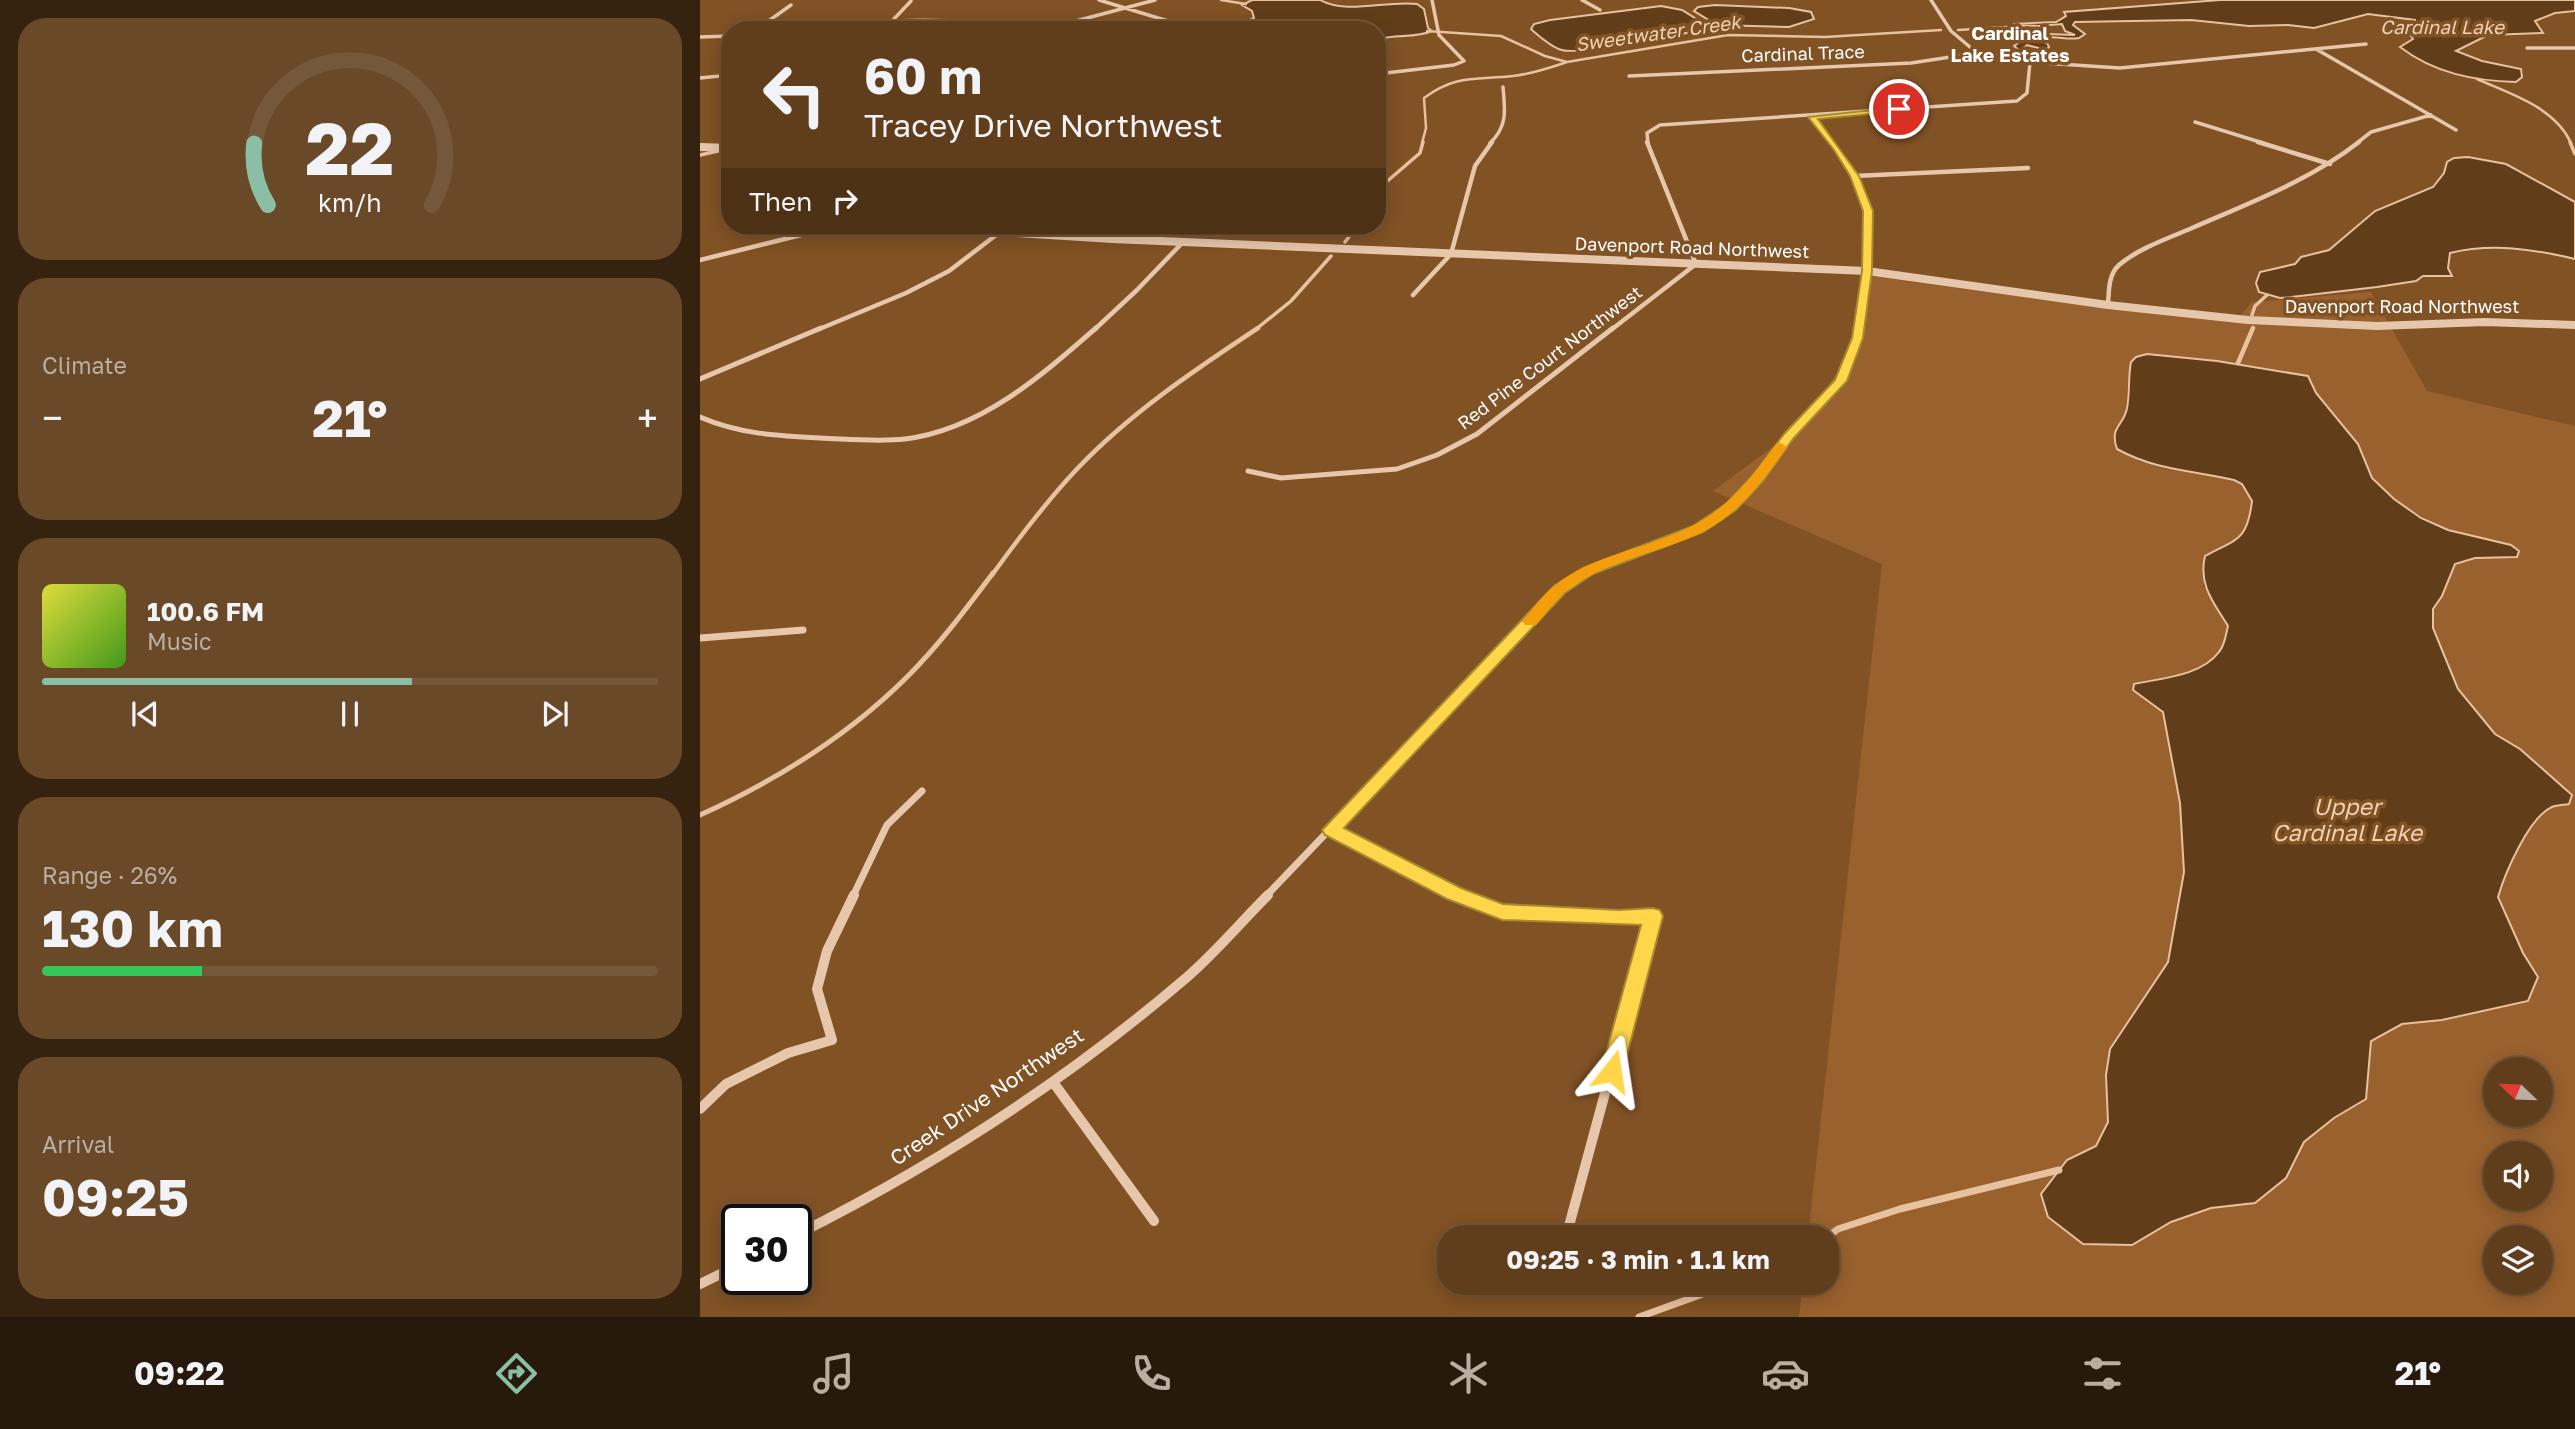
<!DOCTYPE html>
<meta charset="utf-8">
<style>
:root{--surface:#613e1b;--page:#6a4928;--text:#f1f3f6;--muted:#baaea3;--line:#75573a;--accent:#8abfa5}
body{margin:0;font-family:"Golos Text",sans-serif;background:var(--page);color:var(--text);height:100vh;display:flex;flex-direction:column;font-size:26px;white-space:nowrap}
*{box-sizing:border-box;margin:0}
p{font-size:23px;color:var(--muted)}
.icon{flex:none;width:38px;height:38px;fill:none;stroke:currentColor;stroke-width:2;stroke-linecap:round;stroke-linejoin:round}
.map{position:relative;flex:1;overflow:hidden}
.drawer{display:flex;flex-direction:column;gap:18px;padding:18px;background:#35220f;width:700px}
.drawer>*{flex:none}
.guide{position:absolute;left:21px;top:21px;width:665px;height:214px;border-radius:28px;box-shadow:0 4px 18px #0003,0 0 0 2px var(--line);background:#613e1b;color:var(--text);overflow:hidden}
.needle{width:46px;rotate:293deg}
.buttons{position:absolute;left:1783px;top:1057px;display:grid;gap:14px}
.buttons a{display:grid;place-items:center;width:70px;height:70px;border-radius:50%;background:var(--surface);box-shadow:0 4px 18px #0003,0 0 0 2px var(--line);font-size:35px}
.speed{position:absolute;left:21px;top:1204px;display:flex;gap:14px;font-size:35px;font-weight:700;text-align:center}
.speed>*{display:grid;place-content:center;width:91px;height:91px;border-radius:50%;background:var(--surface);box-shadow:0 4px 18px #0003,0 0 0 2px var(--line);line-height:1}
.speed .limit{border:4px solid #111;border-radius:10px;background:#fff;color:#111}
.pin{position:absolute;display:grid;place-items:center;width:60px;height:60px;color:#fff;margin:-30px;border:4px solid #fff;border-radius:50%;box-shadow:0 2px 7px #0007}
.me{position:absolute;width:77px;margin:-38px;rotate:15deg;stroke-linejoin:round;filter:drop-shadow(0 0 5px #0008)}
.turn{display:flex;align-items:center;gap:24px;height:147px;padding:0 28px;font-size:32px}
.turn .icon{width:91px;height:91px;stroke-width:2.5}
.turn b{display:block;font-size:49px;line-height:60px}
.then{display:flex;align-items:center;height:66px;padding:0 28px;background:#0003;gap:14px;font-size:26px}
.big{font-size:52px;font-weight:700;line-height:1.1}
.drawer .card{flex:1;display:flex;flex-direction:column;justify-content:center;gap:10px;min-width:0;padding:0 24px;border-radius:28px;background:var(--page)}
.drawer .dial{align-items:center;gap:0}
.dial svg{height:182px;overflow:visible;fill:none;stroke:var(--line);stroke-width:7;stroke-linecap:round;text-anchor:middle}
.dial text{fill:var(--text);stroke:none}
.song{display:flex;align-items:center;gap:21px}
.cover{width:84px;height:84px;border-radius:10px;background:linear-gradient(135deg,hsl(60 70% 55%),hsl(100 70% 35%))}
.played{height:7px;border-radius:4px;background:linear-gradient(90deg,var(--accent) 60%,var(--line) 60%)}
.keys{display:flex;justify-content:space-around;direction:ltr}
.heat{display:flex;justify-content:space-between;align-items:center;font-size:38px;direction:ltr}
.charge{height:10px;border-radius:5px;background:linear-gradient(90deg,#34c759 26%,var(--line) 0)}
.trip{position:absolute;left:737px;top:1225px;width:402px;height:70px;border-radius:28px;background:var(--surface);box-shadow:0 4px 18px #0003,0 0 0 2px var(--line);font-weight:700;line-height:70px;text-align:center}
.tabs{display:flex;height:112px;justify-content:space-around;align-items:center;background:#27190b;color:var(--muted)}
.tabs .icon{width:49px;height:49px}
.tabs .current{color:var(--accent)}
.tabs b{font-size:32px;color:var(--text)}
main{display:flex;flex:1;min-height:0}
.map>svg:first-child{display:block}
.green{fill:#99612e;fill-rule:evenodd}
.water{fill:#613d19;stroke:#e8c19f;stroke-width:2}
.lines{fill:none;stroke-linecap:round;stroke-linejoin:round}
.stream-far4{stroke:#e8c19f;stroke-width:2.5}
.stream-far3{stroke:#e8c19f;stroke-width:3.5}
.stream-far2{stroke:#e8c19f;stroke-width:4.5}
.stream-far1{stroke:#e8c19f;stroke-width:5}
.stream{stroke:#e8c19f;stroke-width:7}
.minor-far4{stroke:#e7c7ab;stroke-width:3.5}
.minor-far3{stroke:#e7c7ab;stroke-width:4.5}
.minor-far2{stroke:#e7c7ab;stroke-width:5}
.minor-far1{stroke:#e7c7ab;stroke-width:7}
.minor{stroke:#e7c7ab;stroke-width:10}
.tertiary{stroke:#e7c7ab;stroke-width:8}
.route{fill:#ffd54a;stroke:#a68a30;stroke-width:2}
.slow{fill:#f59e0b}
.labels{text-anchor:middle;stroke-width:7;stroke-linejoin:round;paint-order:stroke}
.far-street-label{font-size:18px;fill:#fff;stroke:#815224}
.far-water-label{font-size:19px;font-style:italic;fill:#efd1b6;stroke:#815224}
.far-neighbourhood-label{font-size:19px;font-weight:bold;fill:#fff;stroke:#815224}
.street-label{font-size:21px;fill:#fff;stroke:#815224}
.water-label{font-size:23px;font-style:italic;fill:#efd1b6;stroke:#815224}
</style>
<main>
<section class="drawer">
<div class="card dial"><svg viewBox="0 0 100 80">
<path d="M14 69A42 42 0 1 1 86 69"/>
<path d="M14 69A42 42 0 0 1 8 42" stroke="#8abfa5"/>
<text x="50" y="56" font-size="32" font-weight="700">22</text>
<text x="50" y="72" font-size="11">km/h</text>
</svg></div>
<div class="card"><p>Climate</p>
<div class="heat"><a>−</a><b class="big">21°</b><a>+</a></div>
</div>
<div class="card">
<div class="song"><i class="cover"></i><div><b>100.6 FM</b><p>Music</p></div></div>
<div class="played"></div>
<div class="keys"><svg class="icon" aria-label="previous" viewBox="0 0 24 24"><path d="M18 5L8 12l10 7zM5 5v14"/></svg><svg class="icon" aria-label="pause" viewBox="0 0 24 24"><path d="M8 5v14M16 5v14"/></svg><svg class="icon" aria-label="next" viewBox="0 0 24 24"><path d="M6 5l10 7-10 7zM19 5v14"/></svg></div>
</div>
<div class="card"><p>Range · 26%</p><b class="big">130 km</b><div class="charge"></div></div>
<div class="card"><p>Arrival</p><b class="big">09:25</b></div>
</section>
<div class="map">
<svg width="1875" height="1317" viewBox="0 0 1875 1317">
<rect width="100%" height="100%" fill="#815224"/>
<path class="green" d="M1170,276L1277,291L1536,321L1552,302L1671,292L1727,391L1875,426V1317H1099L1103,1283H1127V1237H1108L1182,564L1013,491L1100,427L1148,357ZM1447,354L1517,361L1612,387L1658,444L1672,478L1704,507L1748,530L1811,545L1816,557L1774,558L1755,564L1742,596L1733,609V628L1758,689L1795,734L1820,749L1872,795L1869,804C1864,805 1857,805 1852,807C1829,817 1805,873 1798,897L1823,953L1838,977L1828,1001L1742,1020L1702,1024L1670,1041L1666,1099L1634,1118L1604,1142L1586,1178L1555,1203L1511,1208L1471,1222L1432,1245L1367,1160L1396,1147L1408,1122L1406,1075L1410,1049L1468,962L1484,872L1480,803L1463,712L1433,690L1434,684C1462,678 1501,676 1519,652C1525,645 1526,634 1528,626L1503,586L1516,549C1542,542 1549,528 1552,501L1541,484L1534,480L1466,469L1438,461L1415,428L1425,415L1428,381ZM1796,1069H1841V1115H1796ZM1796,1153H1841V1199H1796ZM1796,1237H1841V1283H1796Z"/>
<path class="water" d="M552,0H620C647,15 686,0 717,4L724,9L728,28L732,31C714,39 694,33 677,40V30H530L554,18L552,11L542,5Z
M1520,0H1875V11L1855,13L1835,21L1843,33L1788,35L1756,51L1782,61L1821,69L1822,77L1816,82C1774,81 1734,73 1700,47L1713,39L1703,23H1715V20L1668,14L1614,28L1588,25L1549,26L1491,20L1375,22L1373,25L1385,34L1379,38C1365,41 1352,33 1340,41L1347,43L1349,47L1346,50L1327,45L1320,51L1314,46L1321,41L1347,34L1375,35L1365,31L1362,24L1338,26L1313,24L1356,22L1366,16L1364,12Z
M1015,5L1089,8L1111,12L1114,19L1089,27L1017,25L994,11L998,7Z
M961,6L982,10L1006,25C990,37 882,55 862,50C851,47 839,36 831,29L834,24L850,20Z
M1768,157L1806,164L1875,202V259C1833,249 1792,243 1750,253L1748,268L1752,276H1723L1716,281L1677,287L1600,296L1580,298L1559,292L1556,283L1560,272L1595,264L1601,257L1629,250L1675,211L1733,187L1744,173L1747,162L1754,158Z
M1447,354L1517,361L1608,376L1616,393L1658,444L1672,478L1694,499L1721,518L1748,530L1811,545L1819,551L1817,557L1775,558L1755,564L1742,596L1733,609V628L1758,689L1795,734L1820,749L1872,795L1869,804C1864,805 1857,805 1852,807C1829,817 1805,873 1798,897L1823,953L1838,977L1828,1001L1742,1020L1702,1024L1671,1041L1666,1099L1634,1118L1604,1142L1586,1178L1555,1203L1511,1208L1471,1222L1432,1245L1383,1244L1348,1217L1341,1194L1367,1160L1396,1146L1408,1122L1406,1075L1410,1049L1468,962L1484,872L1480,803L1463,712L1433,690L1434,684C1462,678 1501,676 1519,652C1525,645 1526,634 1528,626C1514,603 1498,585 1505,556C1535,539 1547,543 1552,501L1542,484L1534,480C1491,470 1457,471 1417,449C1409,426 1424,426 1427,408C1430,393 1428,377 1431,362L1436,357Z"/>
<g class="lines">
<path class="stream-far4" d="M521,0L546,4
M1258,30L1324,26
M727,31L801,36L845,56L867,62L1028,35L1125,37L1241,30
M1777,79C1810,94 1855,107 1871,143
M722,143L726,128L724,98C756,74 776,80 813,76C832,74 849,68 867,62"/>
<path class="stream-far3" d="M1870,142L1875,154
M0,155L18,151
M677,190L720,153L723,142
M645,242L657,226
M1552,315L1555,306L1567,295
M555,330L591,301L631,256"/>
<path class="stream-far2" d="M1538,363L1553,328
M292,575C318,539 345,503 376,470C429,414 493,371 558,328"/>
<path class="stream-far1" d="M0,815C75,781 149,735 208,676C239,645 266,609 293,573"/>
<path class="stream" d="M1127,1237L1138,1229L1200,1209L1359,1170
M939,1317L1033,1283"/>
<path class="minor-far4" d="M399,0L468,21
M882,0L900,10
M1231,0L1251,31L1277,53L1330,62L1420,68L1666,44
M193,20L211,1
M56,30L91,5
M98,30C171,22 242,13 315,30
M342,30L455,0
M0,37L30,36
M1827,48H1875
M1616,49L1756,130
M677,74L754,65L764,61L739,35L732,0
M929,76L1211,63L1277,53
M0,78L30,75
M1112,117L1133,143
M1495,122L1563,143
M790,143C808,126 805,110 803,87
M948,143L947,133L960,125L1317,101L1327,93L1330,62
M1657,143L1671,132L1731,115"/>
<path class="minor-far3" d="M1131,142C1145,159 1158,178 1165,199C1177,235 1167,294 1158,330
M1558,142L1630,164
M1154,176L1328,168
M413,239L432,226
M0,260L113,232
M713,295L751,254L775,166L792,142
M1408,305C1409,291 1408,275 1419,265C1439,248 1469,238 1492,228C1549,203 1609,181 1659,142
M117,330L206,293L249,271L300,232
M394,330L437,290L483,242
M911,330L996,264L947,142"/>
<path class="minor-far2" d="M0,379L121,328
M0,417C39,434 78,436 120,438C148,439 177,442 205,439C280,430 341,376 396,328
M548,471L581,478L697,469L737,455L777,434L913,328
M885,575L994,531L1014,519L1038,498L1088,437L1139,383L1147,368L1159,328"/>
<path class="minor-far1" d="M0,638L103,630
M631,830L760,896
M153,896L187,825L222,791
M566,896L859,590L888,573"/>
<path class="minor" d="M756,895L802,912L918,918L953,916L866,1237
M353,1082L454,1221
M0,1109L26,1084L88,1053L132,1040L117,989L127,951L154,895
M96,1235C234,1166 368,1079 486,978C515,953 541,922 568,895
M0,1284L37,1266"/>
<path class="tertiary" d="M0,147L30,148
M115,226L113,232L207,226L413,239L1167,271L1408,305L1548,320L1677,326L1785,322L1875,325"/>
</g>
<path class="route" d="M1202,107L1199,111L1118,119L1159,176L1173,211L1172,271L1163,338L1147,381L1093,439L1063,481L1036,510L1003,532L893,574L865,593L644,828L761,888L803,904L919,910L953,908L960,910L963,916L923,1071L920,1078L912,1081L904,1078L901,1071L941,925L802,920L747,899L625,835L622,830L854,586L883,568L993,526L1026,504L1053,475L1084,434L1135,380L1152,338L1162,271L1163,211L1150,176L1134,150L1108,117Z"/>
<path class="slow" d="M1081,443L1087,447C1064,480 1038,515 1001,533C957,554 902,561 864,593C854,602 845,615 836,625H825L822,621L825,618C834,607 843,595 854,586C893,554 948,549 992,526C1028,508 1053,476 1076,444Z"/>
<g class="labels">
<g class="far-street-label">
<text transform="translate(1103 54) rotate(-2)" y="6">Cardinal Trace</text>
<text transform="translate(992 248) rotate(2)" y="6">Davenport Road Northwest</text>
<text x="1702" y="313">Davenport Road Northwest</text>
<text transform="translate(850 358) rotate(-37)" y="6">Red Pine Court Northwest</text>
</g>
<g class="far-water-label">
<text x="1742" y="34">Cardinal Lake</text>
<text transform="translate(958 33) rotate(-8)" y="7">Sweetwater Creek</text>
</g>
<g class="far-neighbourhood-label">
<text x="1310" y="40">Cardinal<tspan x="1310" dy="22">Lake Estates</tspan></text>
</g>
<g class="street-label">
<text transform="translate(287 1097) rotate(-34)" y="7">Creek Drive Northwest</text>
</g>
<g class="water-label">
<text x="1647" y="815">Upper<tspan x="1647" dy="26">Cardinal Lake</tspan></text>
</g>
</g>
</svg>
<div class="buttons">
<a><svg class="needle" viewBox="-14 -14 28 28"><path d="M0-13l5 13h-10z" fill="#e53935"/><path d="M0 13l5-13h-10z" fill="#baaea3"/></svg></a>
<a><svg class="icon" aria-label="sound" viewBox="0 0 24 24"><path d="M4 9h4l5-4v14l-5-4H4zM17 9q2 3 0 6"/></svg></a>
<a><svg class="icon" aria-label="layers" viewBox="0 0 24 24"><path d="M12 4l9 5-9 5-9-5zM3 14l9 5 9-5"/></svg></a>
</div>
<div class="speed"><div class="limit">30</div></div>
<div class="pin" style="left:1199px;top:109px;background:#d93025"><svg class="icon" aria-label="arrive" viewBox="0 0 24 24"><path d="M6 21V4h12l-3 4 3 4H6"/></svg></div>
<svg class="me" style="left:912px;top:1071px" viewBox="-20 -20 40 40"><path d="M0-17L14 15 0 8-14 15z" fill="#ffd54a" stroke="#fff" stroke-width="4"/></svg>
<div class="trip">09:25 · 3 min · 1.1 km</div>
<div class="guide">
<div class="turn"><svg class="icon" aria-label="left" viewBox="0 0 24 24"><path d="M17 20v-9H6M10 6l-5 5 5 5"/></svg><div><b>60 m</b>Tracey Drive Northwest</div></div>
<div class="then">Then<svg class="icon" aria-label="right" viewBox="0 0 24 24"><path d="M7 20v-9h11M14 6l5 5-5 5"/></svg></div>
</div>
</div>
</main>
<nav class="tabs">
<b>09:22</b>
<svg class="icon current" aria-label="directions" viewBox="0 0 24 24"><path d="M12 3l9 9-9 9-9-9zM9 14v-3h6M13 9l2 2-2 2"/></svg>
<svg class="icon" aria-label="music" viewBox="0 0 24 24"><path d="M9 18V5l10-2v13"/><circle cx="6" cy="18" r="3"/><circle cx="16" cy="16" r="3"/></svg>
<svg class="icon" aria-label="phone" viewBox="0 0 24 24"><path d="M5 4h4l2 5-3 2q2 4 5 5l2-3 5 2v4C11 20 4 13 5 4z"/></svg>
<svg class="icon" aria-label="climate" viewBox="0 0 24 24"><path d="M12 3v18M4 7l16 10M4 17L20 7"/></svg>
<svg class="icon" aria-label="car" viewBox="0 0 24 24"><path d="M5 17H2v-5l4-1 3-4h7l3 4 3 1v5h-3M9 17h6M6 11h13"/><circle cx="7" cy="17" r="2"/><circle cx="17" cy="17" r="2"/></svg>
<svg class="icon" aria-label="filters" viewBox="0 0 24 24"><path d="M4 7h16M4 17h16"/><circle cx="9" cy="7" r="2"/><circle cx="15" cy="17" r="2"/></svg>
<b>21°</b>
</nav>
